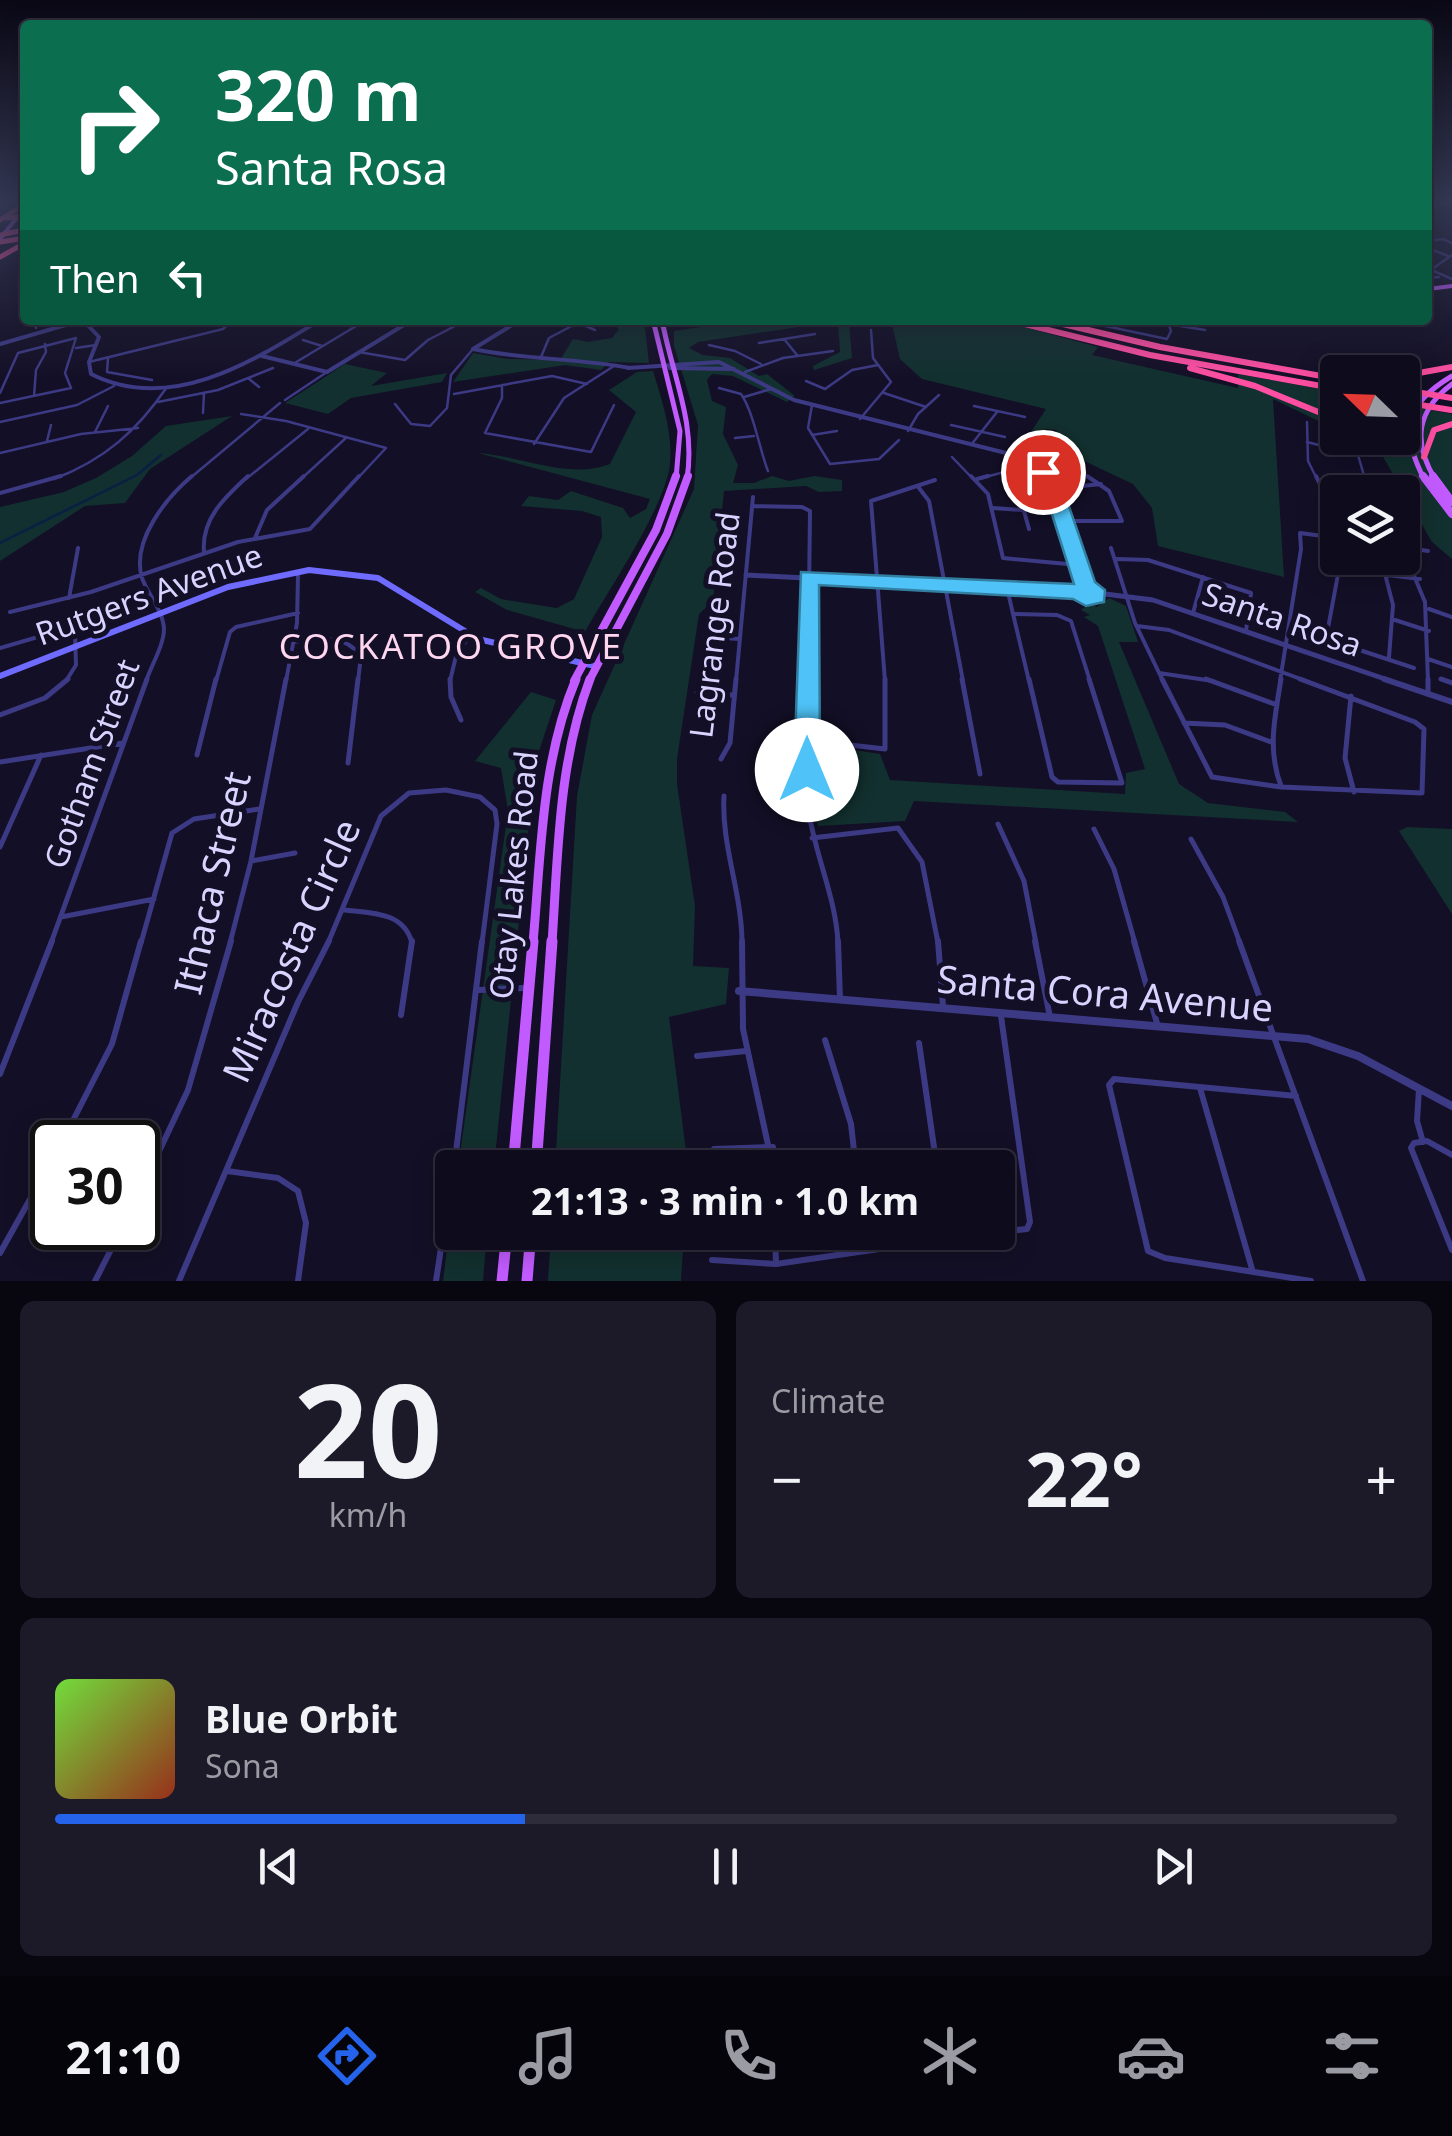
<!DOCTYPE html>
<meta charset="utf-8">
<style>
:root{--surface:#0e0b1c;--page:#1c1929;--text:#f1f3f6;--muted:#9b9ba3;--line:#2e2b3b;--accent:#2563eb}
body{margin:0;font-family:"Noto Sans",sans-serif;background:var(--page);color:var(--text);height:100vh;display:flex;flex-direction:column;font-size:38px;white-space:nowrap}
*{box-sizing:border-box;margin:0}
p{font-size:32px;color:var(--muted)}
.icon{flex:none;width:55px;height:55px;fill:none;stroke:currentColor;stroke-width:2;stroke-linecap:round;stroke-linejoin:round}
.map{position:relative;height:1281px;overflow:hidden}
.drawer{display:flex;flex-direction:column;gap:20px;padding:20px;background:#08060f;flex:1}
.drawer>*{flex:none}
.top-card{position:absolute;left:20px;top:20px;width:1412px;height:305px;border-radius:10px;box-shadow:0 5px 25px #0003,0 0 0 2px var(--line);background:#0b6e4f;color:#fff;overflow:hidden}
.needle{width:65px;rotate:293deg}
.tools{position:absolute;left:1320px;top:355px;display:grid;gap:20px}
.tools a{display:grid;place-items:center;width:100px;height:100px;border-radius:10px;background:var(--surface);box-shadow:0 5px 25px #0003,0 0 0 2px var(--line);font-size:50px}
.speed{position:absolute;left:30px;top:1120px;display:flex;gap:20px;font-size:50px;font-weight:700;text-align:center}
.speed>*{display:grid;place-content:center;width:130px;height:130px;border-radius:50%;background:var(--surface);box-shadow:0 5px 25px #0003,0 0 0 2px var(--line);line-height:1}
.speed .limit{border:5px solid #111;border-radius:15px;background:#fff;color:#111}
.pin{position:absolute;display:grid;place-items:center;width:85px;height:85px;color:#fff;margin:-42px;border:5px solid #fff;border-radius:50%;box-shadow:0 2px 10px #0007}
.me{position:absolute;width:110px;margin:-55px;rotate:0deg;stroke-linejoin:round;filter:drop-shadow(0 0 8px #0008)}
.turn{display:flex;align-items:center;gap:35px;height:210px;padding:0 30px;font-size:45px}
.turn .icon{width:130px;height:130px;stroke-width:2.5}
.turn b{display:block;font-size:70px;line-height:85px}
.then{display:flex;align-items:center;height:95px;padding:0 30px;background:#0003;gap:20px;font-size:38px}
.big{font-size:75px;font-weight:700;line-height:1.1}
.drawer .widget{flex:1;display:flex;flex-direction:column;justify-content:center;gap:15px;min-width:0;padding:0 35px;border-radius:15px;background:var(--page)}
.drawer .dial{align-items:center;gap:0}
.dial b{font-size:130px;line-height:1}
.song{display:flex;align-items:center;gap:30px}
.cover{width:120px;height:120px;border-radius:15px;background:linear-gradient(135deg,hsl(100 70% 55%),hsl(10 70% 35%))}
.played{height:10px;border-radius:5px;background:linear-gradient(90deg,var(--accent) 35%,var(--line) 35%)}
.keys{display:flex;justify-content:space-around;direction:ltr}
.heat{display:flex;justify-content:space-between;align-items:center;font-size:55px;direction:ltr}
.drawer .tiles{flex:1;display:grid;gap:20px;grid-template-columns:1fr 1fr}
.widget:last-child{grid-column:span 2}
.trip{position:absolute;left:435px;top:1150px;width:580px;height:100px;border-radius:10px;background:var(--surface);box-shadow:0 5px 25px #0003,0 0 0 2px var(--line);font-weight:700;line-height:100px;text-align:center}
.menu{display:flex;height:160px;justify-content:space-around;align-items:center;background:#06040b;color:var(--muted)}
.menu .icon{width:70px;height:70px}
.menu .on{color:var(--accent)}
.menu b{font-size:45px;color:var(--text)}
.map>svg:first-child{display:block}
.green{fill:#12302f}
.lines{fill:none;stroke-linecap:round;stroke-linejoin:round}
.stream{stroke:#0a1f44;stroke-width:2.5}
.minor-far3{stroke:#3d3a85;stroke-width:2.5}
.minor-far2{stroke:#3d3a85;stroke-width:4}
.minor-far1{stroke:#3d3a85;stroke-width:5}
.minor{stroke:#3d3a85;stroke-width:6}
.tertiary-far4{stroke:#3d3a85;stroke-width:2.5}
.tertiary-far3{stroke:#3d3a85;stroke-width:4}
.tertiary-far2{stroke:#3d3a85;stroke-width:5}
.tertiary-far1{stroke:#3d3a85;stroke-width:6}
.tertiary{stroke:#3d3a85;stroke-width:8}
.secondary{stroke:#6f6bff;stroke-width:6}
.primary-far4{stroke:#c25bff;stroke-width:4}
.primary-far3{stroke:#c25bff;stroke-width:5}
.primary-far2{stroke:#c25bff;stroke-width:8}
.primary-far1{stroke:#c25bff;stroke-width:9}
.primary{stroke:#c25bff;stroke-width:11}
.motorway-far1{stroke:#ff4fa3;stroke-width:5}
.motorway{stroke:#ff4fa3;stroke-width:6}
.motorway-bridge-far1{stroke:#ff4fa3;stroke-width:5}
.motorway-bridge{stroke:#ff4fa3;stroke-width:6}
.route{fill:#4fc3f7;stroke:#337fa1;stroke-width:2.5}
.labels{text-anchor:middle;stroke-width:10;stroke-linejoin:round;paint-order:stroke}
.street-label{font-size:32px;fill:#d9d4ff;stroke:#130f26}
.neighbourhood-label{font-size:35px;letter-spacing:2.5px;fill:#ffd6f0;stroke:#130f26}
.near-street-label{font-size:38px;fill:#d9d4ff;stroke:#130f26}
</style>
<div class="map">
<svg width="1452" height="1281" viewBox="0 0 1452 1281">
<rect width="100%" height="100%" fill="#130f26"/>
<path class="green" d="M607,320H644L649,363L609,362L601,370L565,365L453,382L473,353L507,359L560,360L573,339L588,342L612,338L619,329Z
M747,320H861L849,323L852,358L814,370L813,366L840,352L838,321L698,342L689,348L703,355L730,358L759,376L767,374L795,396L787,402L733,376L712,374L707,380L712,401L726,407L723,434L738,465L733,483H754L772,476L789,481L814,476L842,480V491L819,492L806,486L724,491L713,601L699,614L677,759V784L695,906L693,966L729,968L726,1004L669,1017L688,1167L555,1168L577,796L592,715L694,489L698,425L674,346V331Z
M878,320H997L1098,347L1092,355L1238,388V374L1337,392V430L1273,399L1284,577L1158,546L1152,508L1133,484L1065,452L1056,430L1046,429L1030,457L1018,452L1046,409L922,379L900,359L892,324Z
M345,364L387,373L371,386L447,373L442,382L351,398L328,414L285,403Z
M653,371C662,401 673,432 670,464C665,508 608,590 585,632L507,610L475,592L481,588L501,599L557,608L574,599L602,537L601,517L582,511L521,506L529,496L558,500L571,491L623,508L630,518L646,509L650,499L478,453C522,456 568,480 610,464L636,412L609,390L637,372Z
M1403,405L1452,414V559L1432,542L1378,448L1354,438H1402Z
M232,416L150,469L125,503L85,506L0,561V507L64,492L96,478L132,456L166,426Z
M1109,598L1126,606L1138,642H1119L1179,784L1208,803L1285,812L1298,822L914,801L905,821L818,826C815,808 821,803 802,797L803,778L816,775L812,748L815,744L880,754L890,780L1125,794L1126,773L1145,769L1098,626L1084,617L1090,615L1081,610L1090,603L1097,607Z
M531,692L556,700L535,763L494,1167L458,1168L508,811L501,768L475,761Z
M1407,827L1452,829V914L1399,831Z
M452,1210V1232L487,1233L483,1281H443Z
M551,1233H684L681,1281H548Z"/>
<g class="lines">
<path class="stream" d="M0,543L137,475L161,455"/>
<path class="minor-far3" d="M1428,207L1452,203
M0,208H6
M1428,241L1443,239L1452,243
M1428,248L1448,256
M1434,271L1452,279
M1428,272L1452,255
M1428,278L1439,277
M32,320L36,328
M320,320L355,327
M1077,320L1167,339L1171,331L1167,320
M1138,320L1169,326
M579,323L595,330
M1168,324L1205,330
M784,339L797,355
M303,340L322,346
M759,343L815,334
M709,345L735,351L761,364
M76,348L96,345
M359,352L405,360L428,340L455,326
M541,357L549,338L583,320
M108,358L107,372L152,380
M89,362L223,329L233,320
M293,364L366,320
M745,372L783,358L833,351
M248,378L259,387
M806,381L825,389L852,370L878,365
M502,385V398L485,433L591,452L614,405
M719,388L741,394C754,413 759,448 768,471
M0,393L18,353L76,338L65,373L71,388L0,403
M884,393L926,407
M454,394L552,376L587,384
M34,396L36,370L46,352L45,344
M744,397L771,389
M285,400L327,372
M158,402L218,390L273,368
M395,404L411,424L430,426L447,408L451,375L473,349
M812,405L808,428L830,464L879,459L899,440
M974,406L1025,417
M203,413L204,393
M241,414L286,421L386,448L357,479
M860,419L891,382L873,358L871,330
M0,422L77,405L114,386
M1307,422L1308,461L1317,479
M951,425L1005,437
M908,431L918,414L939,395
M95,432L108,406
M812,435L837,431
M735,438L754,436
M47,441L51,425
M1307,442L1358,455L1365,479
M534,444L564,398L614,366
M971,445L997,412
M1048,450L1091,479
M0,453L81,434L138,428
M952,457L973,479
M54,479C104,460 137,431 167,387
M189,479L280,403
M246,479L308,429
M301,479L347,437
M978,479L1008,471L1023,461"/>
<path class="minor-far2" d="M971,476L988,494L1003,558L1078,565
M1316,476L1338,521
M1363,476L1373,492
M977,479L988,476
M919,488L929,501L963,681
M1054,489L1101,484
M0,493L61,476
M1019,493L1029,529
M753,506L802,507L810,511L808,681
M993,508L1023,510
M1065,521H1122L1109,491L1087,476
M255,538L267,510L304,476
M1402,547L1425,602L1428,681
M1402,547L1428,551
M1111,548L1135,623L1163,681
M204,552C201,519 225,497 248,476
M1117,559L1148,560L1251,593L1246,631
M1385,574L1393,605L1389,657
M1007,588L1013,614
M69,598L78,548
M1429,609L1452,617
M10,612L91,592L238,542L310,529L359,476
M1193,613L1203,577
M1013,614L1057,615L1071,621L1090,681
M1013,614L1029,681
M1395,620L1429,631
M1137,626L1169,630L1306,681
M1302,631L1414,668
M705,637L740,639
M1326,639L1339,569L1420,579
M294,642C320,638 343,633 361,656L358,681
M0,648L65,629L75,634L76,665L66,681
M1428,659L1452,667
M1159,673L1213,681
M1441,679L1447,681
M146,681C151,666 164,645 164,629C163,610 148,595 142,578C131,541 166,498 192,476
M216,681L230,632L236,627L298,613
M286,681L297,623L298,575
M450,681L456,656L470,635
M736,681L753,497
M885,681L871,501L935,480
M1280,681L1301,549L1300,533L1338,538"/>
<path class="minor-far1" d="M450,679L451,697L461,720
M962,679L980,774
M1029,679L1052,777L1058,782L1122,783L1089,679
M1162,679L1212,777L1281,787L1422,793L1424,729L1415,722L1300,679
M1206,679L1277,705
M1281,679C1275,717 1267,749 1281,786
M1441,679L1452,683
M697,693L732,695
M1428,694V679
M1351,696L1345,758L1354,792
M0,715L45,698L68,679
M1184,723L1225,725L1271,742
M806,740L885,749V679
M197,755L216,679
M721,759L730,743L736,679
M0,762L123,743
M348,763L358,679
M807,771L808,679
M724,796C721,845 742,893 742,943
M808,807C814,853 836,897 838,943
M998,824L1024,881L1036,943
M1094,829L1114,869L1135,943
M812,838L898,828L922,862L938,943
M1191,839L1223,897L1240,943
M0,847L41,755
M251,861L295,853
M345,910C372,913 404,912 412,943
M61,917L154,899
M51,943L147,679
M141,943L172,833L194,819L259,809
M230,943L251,861L286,679
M328,943L381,816L409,793L446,790L480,797L495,810L497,824L482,943"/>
<path class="minor" d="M742,941L743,1029L773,1168
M838,941L840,999
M938,941L943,1006
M1035,941L1050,1017
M1134,941L1158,1027
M1239,941L1363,1281
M479,990L524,988
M401,1015L412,941
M825,1040L851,1124L856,1168
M919,1043L937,1168
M697,1056L746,1051
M0,1074L52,941
M1200,1088L1252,1269
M1419,1089L1417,1121L1423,1142
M1296,1096L1114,1079L1109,1085L1148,1251L1165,1258L1311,1281
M62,1142L112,1044L141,941
M714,1149L773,1147
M1452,1155L1427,1141L1414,1143L1411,1148L1452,1250
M454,1168L482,941
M227,1171L278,1178L298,1191L306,1223L298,1281
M138,1196L188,1090L231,941
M775,1232L776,1264
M863,1232L866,1249
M998,1232L1027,1229L1030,1222L1001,1016
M0,1253L52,1160
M712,1260L776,1264L996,1232
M95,1281L122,1228
M179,1281L298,1002L329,941
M436,1281L452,1176"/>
<path class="tertiary-far4" d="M76,322H85
M317,322L320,320
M408,322L412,320"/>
<path class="tertiary-far3" d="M0,344L83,320L99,337L89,362L91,374C170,414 252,362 320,320
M473,349C525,360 578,358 630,368
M473,349L517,322
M262,356L327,372L412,320
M628,368L719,362L794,400L1010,454L1037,467L1048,479
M670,368L734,369"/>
<path class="tertiary-far2" d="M1046,476L1064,512L1085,586
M746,575L1079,592
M1081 593a7 7 0 1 1 14 0a7 7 0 1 1-14 0Z
M1097,593L1153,600L1391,681"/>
<path class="tertiary-far1" d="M1384,679L1452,702"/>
<path class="tertiary" d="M739,991L1308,1039L1358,1056L1452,1106"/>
<path class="secondary" d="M0,676L228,587L309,570L378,578L478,639L595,666"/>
<path class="primary-far4" d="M0,239L18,216
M1428,289L1452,286"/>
<path class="primary-far3" d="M653,320L680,431L676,479
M662,320C672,375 696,422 687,479
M1424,479C1399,430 1405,404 1452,376
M1435,479C1412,441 1417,410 1452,384"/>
<path class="primary-far2" d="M1423,476L1452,514
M1433,476L1452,502
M574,681L656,530L676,476
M589,681L667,534L688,476"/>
<path class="primary-far1" d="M533,943C541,855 541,762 576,679
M552,943C558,855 558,763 590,679"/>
<path class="primary" d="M513,1168L533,941
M536,1168L552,941
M502,1281L507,1232
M527,1281L531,1232"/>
<path class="motorway-far1" d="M7,218L25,216
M0,220L23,205
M0,242L25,238
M0,257L25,243
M1008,320L1017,322
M1046,320L1055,322"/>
<path class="motorway" d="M1008,320L1150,355L1338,389
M1046,320L1160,347L1338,379
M1190,368L1255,386L1338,420
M1402,376L1452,367
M1338,395L1325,401L1338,415
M1402,436L1419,437
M1424,457L1434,430L1452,424"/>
<path class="motorway-bridge-far1" d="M0,235L19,231"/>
<path class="motorway-bridge" d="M1404,390L1452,398
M1402,402L1451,410"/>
</g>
<linearGradient id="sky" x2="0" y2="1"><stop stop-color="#0a0815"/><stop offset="0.53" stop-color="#333752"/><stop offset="1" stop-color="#333752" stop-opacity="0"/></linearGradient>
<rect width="1452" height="379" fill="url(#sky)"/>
<path class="route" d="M1043,466L1049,468L1063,489L1095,582L1105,590L1104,602L1086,606L1073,599L819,585L820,770L817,778L807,782L798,778L794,770L801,572L1074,584L1044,489L1034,472Z"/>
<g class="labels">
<g class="street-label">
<text transform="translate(149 595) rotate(-20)" y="11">Rutgers Avenue</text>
<text transform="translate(1282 620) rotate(19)" y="11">Santa Rosa</text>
<text transform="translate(715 625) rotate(-83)" y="11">Lagrange Road</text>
<text transform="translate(92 764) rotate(-70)" y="11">Gotham Street</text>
<text transform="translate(514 875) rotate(-84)" y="11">Otay Lakes Road</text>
</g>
<g class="neighbourhood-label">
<text x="451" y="659">COCKATOO GROVE</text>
</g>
<g class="near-street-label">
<text transform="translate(213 883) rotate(-77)" y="13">Ithaca Street</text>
<text transform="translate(292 951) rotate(-66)" y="13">Miracosta Circle</text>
<text transform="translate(1105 994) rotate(5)" y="13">Santa Cora Avenue</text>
</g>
</g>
</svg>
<div class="tools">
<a><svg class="needle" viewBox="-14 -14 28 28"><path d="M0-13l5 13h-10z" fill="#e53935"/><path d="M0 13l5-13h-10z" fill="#9b9ba3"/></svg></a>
<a><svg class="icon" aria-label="layers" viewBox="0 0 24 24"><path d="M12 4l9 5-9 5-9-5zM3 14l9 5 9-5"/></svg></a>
</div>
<div class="speed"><div class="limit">30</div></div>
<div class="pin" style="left:1043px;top:472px;background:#d93025"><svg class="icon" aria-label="arrive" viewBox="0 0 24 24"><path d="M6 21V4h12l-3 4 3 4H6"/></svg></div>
<svg class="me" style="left:807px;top:770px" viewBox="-20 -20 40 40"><circle r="19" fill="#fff"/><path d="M0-13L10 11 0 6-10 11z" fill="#4fc3f7"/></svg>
<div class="trip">21:13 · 3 min · 1.0 km</div>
<div class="top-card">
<div class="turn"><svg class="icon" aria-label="right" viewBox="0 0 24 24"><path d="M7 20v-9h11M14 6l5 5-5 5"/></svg><div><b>320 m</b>Santa Rosa</div></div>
<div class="then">Then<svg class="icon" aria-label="left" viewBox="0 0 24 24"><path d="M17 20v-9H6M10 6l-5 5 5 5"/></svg></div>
</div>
</div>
<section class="drawer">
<div class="tiles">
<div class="widget dial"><b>20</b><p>km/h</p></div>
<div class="widget"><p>Climate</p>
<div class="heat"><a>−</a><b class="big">22°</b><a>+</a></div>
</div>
<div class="widget">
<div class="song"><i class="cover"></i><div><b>Blue Orbit</b><p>Sona</p></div></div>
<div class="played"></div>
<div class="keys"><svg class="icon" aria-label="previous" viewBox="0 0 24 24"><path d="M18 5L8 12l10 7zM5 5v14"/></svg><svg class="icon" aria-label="pause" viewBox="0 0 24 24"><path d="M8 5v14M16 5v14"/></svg><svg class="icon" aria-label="next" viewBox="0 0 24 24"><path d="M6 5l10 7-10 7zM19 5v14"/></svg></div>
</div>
</div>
</section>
<nav class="menu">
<b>21:10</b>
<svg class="icon on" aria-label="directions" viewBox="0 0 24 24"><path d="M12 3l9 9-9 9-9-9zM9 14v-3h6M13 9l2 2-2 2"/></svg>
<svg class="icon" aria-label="music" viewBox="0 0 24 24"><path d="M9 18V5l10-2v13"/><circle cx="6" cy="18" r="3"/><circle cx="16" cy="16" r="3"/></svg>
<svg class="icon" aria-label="phone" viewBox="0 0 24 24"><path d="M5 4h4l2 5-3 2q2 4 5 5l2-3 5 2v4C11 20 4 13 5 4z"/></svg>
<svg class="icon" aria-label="climate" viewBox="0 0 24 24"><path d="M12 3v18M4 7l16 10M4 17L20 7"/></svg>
<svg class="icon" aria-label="car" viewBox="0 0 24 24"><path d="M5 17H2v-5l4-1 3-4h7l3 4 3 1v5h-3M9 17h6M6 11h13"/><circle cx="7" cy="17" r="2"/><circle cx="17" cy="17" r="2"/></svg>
<svg class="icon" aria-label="filters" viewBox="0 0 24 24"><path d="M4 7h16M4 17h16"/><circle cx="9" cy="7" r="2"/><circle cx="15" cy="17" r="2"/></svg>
</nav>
